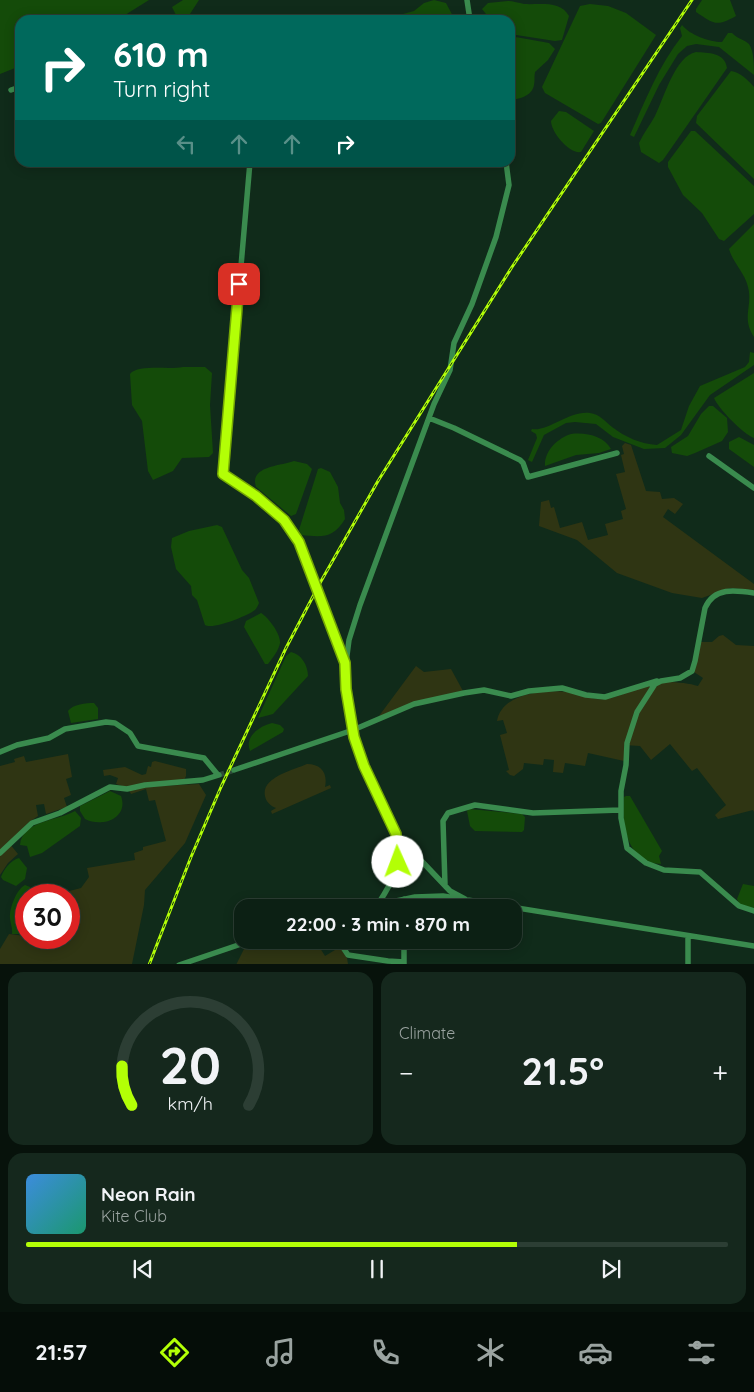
<!DOCTYPE html>
<meta charset="utf-8">
<style>
:root{--surface:#0c2014;--page:#15281d;--text:#f1f3f6;--muted:#9aa3a0;--line:#2c3e34;--accent:#b3ff06}
body{margin:0;font-family:Quicksand,sans-serif;background:var(--page);color:var(--text);height:100vh;display:flex;flex-direction:column;font-size:19px;white-space:nowrap}
*{box-sizing:border-box;margin:0}
p{font-size:16px;color:var(--muted)}
.icon{flex:none;width:28px;height:28px;fill:none;stroke:currentColor;stroke-width:2;stroke-linecap:round;stroke-linejoin:round}
.map{position:relative;height:964px;overflow:hidden}
.panel{display:flex;flex-direction:column;gap:8px;padding:8px;background:#07120b;flex:1}
.panel>*{flex:none}
.banner{position:absolute;left:15px;top:15px;width:500px;height:152px;border-radius:15px;box-shadow:0 2px 12px #0003,0 0 0 1px var(--line);background:#00695c;color:#fff;overflow:hidden}
.speed{position:absolute;left:15px;top:884px;display:flex;gap:10px;font-size:25px;font-weight:700;text-align:center}
.speed>*{display:grid;place-content:center;width:65px;height:65px;border-radius:50%;background:var(--surface);box-shadow:0 2px 12px #0003,0 0 0 1px var(--line);line-height:1}
.speed .limit{border:8px solid #d22;background:#fff;color:#111}
.pin{position:absolute;display:grid;place-items:center;width:42px;height:42px;color:#fff;margin:-21px;border-radius:10px;box-shadow:0 2px 8px #0006}
.me{position:absolute;width:55px;margin:-28px;rotate:358deg;stroke-linejoin:round;filter:drop-shadow(0 0 4px #0008)}
.turn{display:flex;align-items:center;gap:18px;height:105px;padding:0 15px;font-size:22px}
.turn .icon{width:65px;height:65px;stroke-width:2.5}
.turn b{display:block;font-size:35px;line-height:42px}
.lanes{display:flex;align-items:center;height:48px;padding:0 15px;background:#0003;justify-content:center;gap:25px;direction:ltr}
.lanes .off{opacity:.35}
.big{font-size:38px;font-weight:800;line-height:1.1}
.panel .card{flex:1;display:flex;flex-direction:column;justify-content:center;gap:8px;min-width:0;padding:0 18px;border-radius:15px;background:var(--page)}
.panel .dial{align-items:center;gap:0}
.dial svg{height:130px;overflow:visible;fill:none;stroke:var(--line);stroke-width:7;stroke-linecap:round;text-anchor:middle}
.dial text{fill:var(--text);stroke:none}
.song{display:flex;align-items:center;gap:15px}
.cover{width:60px;height:60px;border-radius:8px;background:linear-gradient(135deg,hsl(210 70% 55%),hsl(160 70% 35%))}
.played{height:5px;border-radius:2px;background:linear-gradient(90deg,var(--accent) 70%,var(--line) 70%)}
.keys{display:flex;justify-content:space-around;direction:ltr}
.heat{display:flex;justify-content:space-between;align-items:center;font-size:28px;direction:ltr}
.panel .tiles{flex:1;display:grid;gap:8px;grid-template-columns:1fr 1fr}
.card:last-child{grid-column:span 2}
.trip{position:absolute;left:234px;top:899px;width:288px;height:50px;border-radius:15px;background:var(--surface);box-shadow:0 2px 12px #0003,0 0 0 1px var(--line);font-weight:800;line-height:50px;text-align:center}
.tab-bar{display:flex;height:80px;justify-content:space-around;align-items:center;background:#050d08;color:var(--muted)}
.tab-bar .icon{width:35px;height:35px}
.tab-bar .active{color:var(--accent)}
.tab-bar b{font-size:22px;color:var(--text)}
.map>svg:first-child{display:block}
.green{fill:#2f3513}
.water{fill:#144b09}
.lines{fill:none;stroke-linecap:round;stroke-linejoin:round}
.minor-tunnel{stroke:#2e4b39;stroke-width:5.5;stroke-dasharray:5.5 3;stroke-linecap:butt}
.minor{stroke:#3a8b4e;stroke-width:5.5}
.rail-casing{stroke:#b3ff06;stroke-width:3}
.rail{stroke:#102b1a;stroke-width:1;stroke-dasharray:4;stroke-linecap:butt}
.route-casing{stroke:#74a604;stroke-width:12}
.route{stroke:#b3ff06;stroke-width:9}
</style>
<div class="map">
<svg width="754" height="965" viewBox="0 0 754 965">
<rect width="100%" height="100%" fill="#102b1a"/>
<path class="green" d="M625,443L631,445L646,491L660,492L662,499L674,498L683,504L675,514L668,509L663,517L754,584V590L730,588L702,598L672,593L617,573L577,540L539,526L541,502L549,500L551,508L554,507L560,528L582,522L588,540L608,535L605,524L623,519L621,511L626,509L616,474L625,472L621,455L624,454L622,446Z
M723,635L736,645L754,646V812L753,810L718,819L715,815L726,805L697,768L692,771L670,744L651,760L640,746L624,745V761L588,753L585,766L565,763L563,773L553,772L554,760L544,759L543,765L524,763L523,769L514,776L510,775L506,771L509,770L500,735L507,733L503,720L497,721C502,693 544,689 568,692C580,693 593,701 605,699C620,697 631,690 645,685C657,680 685,682 698,686L703,678L694,672L701,642H712L719,636Z
M416,666L424,672L451,669L463,691L379,716Z
M68,754L72,777L66,779L71,795L64,798L67,807L46,814L44,804L36,805L38,816L28,823L9,843L18,854L8,863L0,875V766L15,762L14,759L24,756L26,762Z
M155,761L186,769V776L184,780L125,787L116,784L118,778L110,775L104,776L103,770L125,767L142,775L146,774L148,766L151,767L152,762Z
M307,764C321,764 328,773 325,787L330,785L331,788L272,814L271,811L276,808C271,806 266,802 265,796C261,777 294,770 307,764Z
M199,784L206,795L185,843L145,890L144,905L132,964H0V949L9,934L26,936V938H69V895H54L81,888L89,877L87,868L135,860L134,853L143,850V847L166,841L155,800L149,801L146,789L131,794L129,790L141,787Z
M265,940H315L325,956L340,947L347,958L348,964L236,965L244,949Z"/>
<path class="water" d="M0,0H149L117,20H20V66L0,74Z
M183,0H199L188,17H177L172,7Z
M434,0L446,3L455,20H381L414,11L424,3Z
M702,0H730L736,16C716,27 714,24 696,12V9Z
M508,1C513,1 519,3 524,4C540,5 560,0 569,16L562,40L555,41L510,34V20H485L486,14L482,9L488,3Z
M590,4L608,6L626,13L656,35L601,123L598,124L545,93L542,87L580,6Z
M682,25C690,35 709,42 722,42L728,33H732C739,40 744,39 749,44C754,51 754,65 754,75L719,47L696,44L687,46L678,54L659,85L634,137L630,135C645,101 659,65 682,36L680,28Z
M510,36L549,43L555,49L548,60L535,72C534,76 535,81 534,85C532,96 520,99 510,100Z
M696,52C708,53 725,52 727,68L663,160L659,163L641,152L639,143C643,134 650,125 655,116C664,98 675,56 696,52Z
M731,71C740,72 748,80 754,87V179L696,123L697,116Z
M559,111L566,112L594,131L581,152C569,154 551,132 551,121Z
M691,131H695L754,186V214L724,241L719,239L702,213L683,195L668,167V162Z
M754,224V337C741,317 753,307 748,287C745,273 733,263 729,249Z
M750,352L754,353V365L710,395L681,435L665,448L644,449L613,437L596,424L575,422L566,423L544,435L532,462L528,460L537,438L536,434L531,431L532,429C548,432 570,410 590,413C599,414 605,421 612,427C625,437 641,444 657,445L681,430L689,406L700,386L745,367L749,362Z
M183,367H205L212,373L210,405L213,453L209,457L182,458L173,471L153,480L148,471L142,421L132,405L130,374C138,364 169,370 183,367Z
M754,373V438C743,434 718,408 714,398Z
M709,406H713L727,418L728,432L722,441L695,453L687,456L672,453L671,447L688,436L701,414Z
M571,434C586,432 604,436 611,449L599,453L576,455L545,466C544,451 558,438 571,434Z
M739,437L754,445V467L729,449V442Z
M294,461L307,464L312,469L296,514L291,516L256,487C249,466 281,466 294,461Z
M321,468L330,472L338,487L340,503L344,510L345,519C333,539 322,537 301,535L299,530L318,469Z
M217,525L222,527L242,570L249,578L259,603C258,605 257,608 255,610C247,616 213,630 205,625L197,600L192,595L191,586L176,569L171,547L172,538L189,531Z
M261,613C268,617 281,634 280,643C279,650 272,659 268,664H265L244,627L246,621Z
M291,652C301,654 308,665 308,676L273,714L258,718L286,656Z
M94,703L98,708V719L71,723L68,711C73,704 86,703 94,703Z
M272,723L280,725L284,729L283,732L250,751C244,736 260,726 272,723Z
M110,791L121,796C129,818 102,828 85,819L80,811V806Z
M626,796H630L662,851L659,856L661,864C627,863 621,824 624,797Z
M469,809L522,814L525,817L524,830L522,832L475,831L470,826L467,811Z
M75,811L81,818L80,826L42,853L30,857L27,846L20,845C22,820 58,821 75,811Z
M19,858L27,868L25,879L16,886L3,880L1,877C4,869 11,860 19,858Z
M743,884L754,886V908L740,905L737,899Z
M25,885L30,887L32,895H26V934H12C13,927 9,921 10,914C11,905 17,889 25,885Z"/>
<g class="lines">
<path class="minor-tunnel" d="M219,775L234,770"/>
<path class="minor" d="M467,0L470,20
M11,90L20,87
M250,162L223,474C247,490 277,507 294,531L345,663
M429,418L454,428L520,460L523,463L528,477L617,453
M709,456L754,488
M754,593C735,590 714,587 705,608L695,661L692,671L680,678L661,681L655,684L637,712L627,743L626,765L621,791V818L627,848L646,863L664,870L700,872L739,906L754,911
M0,752L17,745L49,738L65,729L106,722L115,723L130,733L138,746L204,758L218,775
M234,770L353,730L414,704L464,693L484,690L511,696L529,691L562,688L586,695L605,697L657,681
M0,853L32,823L60,813L110,787L127,789L145,785L203,780L219,775
M445,885L443,821L448,813L475,805L533,813L620,810
M404,899L405,908
M465,899L450,891L396,834L359,752L349,712L345,671L349,640L360,605L434,404L450,370L454,343L472,304L496,237L509,185L506,162
M378,904C392,883 403,863 397,836
M363,908L415,897L443,896L754,946
M688,936V965
M338,940L348,955L388,961L404,962
M179,965L253,940
M404,965V940"/>
<defs>
<path id="rail" d="M149,965L191,857L221,787L286,648L320,583L378,481L512,267L692,0"/>
</defs>
<use href="#rail" class="rail-casing"/>
<use href="#rail" class="rail"/>
</g>
<g class="lines">
<defs>
<path id="route" d="M239,284L223,474L256,496L284,520L299,542L345,663L346,689L354,737L364,766L396,834L398,862"/>
</defs>
<use href="#route" class="route-casing"/>
<use href="#route" class="route"/>
</g>
</svg>
<div class="speed"><div class="limit">30</div></div>
<div class="pin" style="left:239px;top:284px;background:#d93025"><svg class="icon" aria-label="arrive" viewBox="0 0 24 24"><path d="M6 21V4h12l-3 4 3 4H6"/></svg></div>
<svg class="me" style="left:398px;top:862px" viewBox="-20 -20 40 40"><circle r="19" fill="#fff"/><path d="M0-13L10 11 0 6-10 11z" fill="#b3ff06"/></svg>
<div class="trip">22:00 · 3 min · 870 m</div>
<div class="banner">
<div class="turn"><svg class="icon" aria-label="right" viewBox="0 0 24 24"><path d="M7 20v-9h11M14 6l5 5-5 5"/></svg><div><b>610 m</b>Turn right</div></div>
<div class="lanes"><svg class="icon off" aria-label="left" viewBox="0 0 24 24"><path d="M17 20v-9H6M10 6l-5 5 5 5"/></svg><svg class="icon off" aria-label="ahead" viewBox="0 0 24 24"><path d="M12 20V5M6 11l6-6 6 6"/></svg><svg class="icon off" aria-label="ahead" viewBox="0 0 24 24"><path d="M12 20V5M6 11l6-6 6 6"/></svg><svg class="icon" aria-label="right" viewBox="0 0 24 24"><path d="M7 20v-9h11M14 6l5 5-5 5"/></svg></div>
</div>
</div>
<section class="panel">
<div class="tiles">
<div class="card dial"><svg viewBox="0 0 100 80">
<path d="M14 69A42 42 0 1 1 86 69"/>
<path d="M14 69A42 42 0 0 1 8 45" stroke="#b3ff06"/>
<text x="50" y="56" font-size="32" font-weight="700">20</text>
<text x="50" y="72" font-size="11">km/h</text>
</svg></div>
<div class="card"><p>Climate</p>
<div class="heat"><a>−</a><b class="big">21.5°</b><a>+</a></div>
</div>
<div class="card">
<div class="song"><i class="cover"></i><div><b>Neon Rain</b><p>Kite Club</p></div></div>
<div class="played"></div>
<div class="keys"><svg class="icon" aria-label="previous" viewBox="0 0 24 24"><path d="M18 5L8 12l10 7zM5 5v14"/></svg><svg class="icon" aria-label="pause" viewBox="0 0 24 24"><path d="M8 5v14M16 5v14"/></svg><svg class="icon" aria-label="next" viewBox="0 0 24 24"><path d="M6 5l10 7-10 7zM19 5v14"/></svg></div>
</div>
</div>
</section>
<nav class="tab-bar">
<b>21:57</b>
<svg class="icon active" aria-label="directions" viewBox="0 0 24 24"><path d="M12 3l9 9-9 9-9-9zM9 14v-3h6M13 9l2 2-2 2"/></svg>
<svg class="icon" aria-label="music" viewBox="0 0 24 24"><path d="M9 18V5l10-2v13"/><circle cx="6" cy="18" r="3"/><circle cx="16" cy="16" r="3"/></svg>
<svg class="icon" aria-label="phone" viewBox="0 0 24 24"><path d="M5 4h4l2 5-3 2q2 4 5 5l2-3 5 2v4C11 20 4 13 5 4z"/></svg>
<svg class="icon" aria-label="climate" viewBox="0 0 24 24"><path d="M12 3v18M4 7l16 10M4 17L20 7"/></svg>
<svg class="icon" aria-label="car" viewBox="0 0 24 24"><path d="M5 17H2v-5l4-1 3-4h7l3 4 3 1v5h-3M9 17h6M6 11h13"/><circle cx="7" cy="17" r="2"/><circle cx="17" cy="17" r="2"/></svg>
<svg class="icon" aria-label="filters" viewBox="0 0 24 24"><path d="M4 7h16M4 17h16"/><circle cx="9" cy="7" r="2"/><circle cx="15" cy="17" r="2"/></svg>
</nav>
